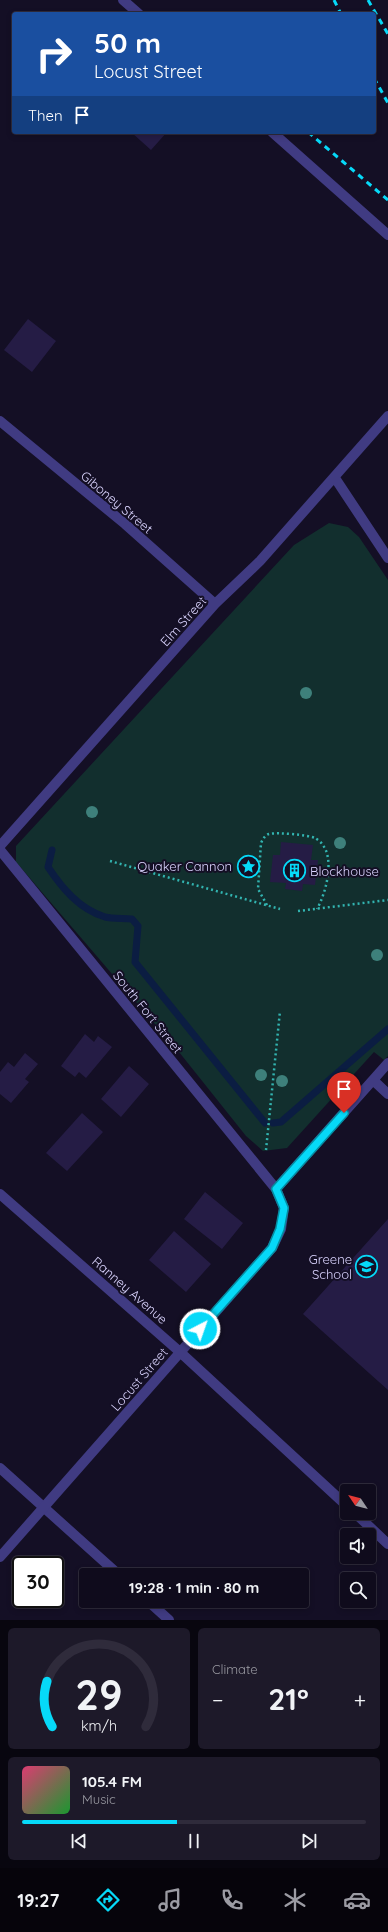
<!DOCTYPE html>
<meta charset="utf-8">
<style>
:root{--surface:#0f0b1c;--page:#1d1929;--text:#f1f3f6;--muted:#9b9ba3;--line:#2f2b3b;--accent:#06d9f8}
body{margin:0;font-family:Quicksand,sans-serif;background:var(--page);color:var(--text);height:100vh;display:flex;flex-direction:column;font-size:15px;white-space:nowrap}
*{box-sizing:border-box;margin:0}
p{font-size:13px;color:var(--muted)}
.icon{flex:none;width:22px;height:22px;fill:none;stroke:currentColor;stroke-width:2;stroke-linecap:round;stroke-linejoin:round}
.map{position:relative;height:1620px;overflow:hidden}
.sheet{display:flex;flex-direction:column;gap:8px;padding:8px;background:#08060f;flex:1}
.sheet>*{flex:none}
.banner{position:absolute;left:12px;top:12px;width:364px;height:122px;border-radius:4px;box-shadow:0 2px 6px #0003,0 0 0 1px var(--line);background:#1a4fa0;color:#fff;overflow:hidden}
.needle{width:26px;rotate:305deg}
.controls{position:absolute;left:340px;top:1484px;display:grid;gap:8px}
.controls a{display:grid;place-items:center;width:36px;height:36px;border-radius:4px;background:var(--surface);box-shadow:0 2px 6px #0003,0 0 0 1px var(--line);font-size:20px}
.speed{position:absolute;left:12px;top:1556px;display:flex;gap:8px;font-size:20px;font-weight:700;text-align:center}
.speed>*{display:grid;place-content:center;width:52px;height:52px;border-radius:50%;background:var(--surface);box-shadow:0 2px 6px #0003,0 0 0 1px var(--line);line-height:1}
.speed .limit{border:2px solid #111;border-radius:6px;background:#fff;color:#111}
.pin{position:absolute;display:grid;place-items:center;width:34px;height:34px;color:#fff;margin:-41px -17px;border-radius:50% 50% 50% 0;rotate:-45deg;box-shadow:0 0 4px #0007}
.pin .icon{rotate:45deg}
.me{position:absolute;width:44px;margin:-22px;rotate:41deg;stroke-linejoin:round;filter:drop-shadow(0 0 3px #0008)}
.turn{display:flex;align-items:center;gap:14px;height:84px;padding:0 16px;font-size:18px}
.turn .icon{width:52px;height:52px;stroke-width:2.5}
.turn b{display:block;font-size:28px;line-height:34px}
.then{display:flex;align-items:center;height:38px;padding:0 16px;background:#0003;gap:8px;font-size:15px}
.big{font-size:30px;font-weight:700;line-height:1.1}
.sheet .widget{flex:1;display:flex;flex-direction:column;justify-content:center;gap:6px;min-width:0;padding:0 14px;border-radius:6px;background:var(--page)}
.sheet .dial{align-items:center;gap:0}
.dial svg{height:104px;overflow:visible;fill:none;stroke:var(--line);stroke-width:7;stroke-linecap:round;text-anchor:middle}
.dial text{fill:var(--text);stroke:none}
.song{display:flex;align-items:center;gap:12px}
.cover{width:48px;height:48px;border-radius:6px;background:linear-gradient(135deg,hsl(340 70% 55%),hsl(130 70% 35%))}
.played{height:4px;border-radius:2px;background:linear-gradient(90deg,var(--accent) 45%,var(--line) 45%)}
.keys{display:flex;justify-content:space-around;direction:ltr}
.heat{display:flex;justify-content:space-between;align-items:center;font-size:22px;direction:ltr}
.sheet .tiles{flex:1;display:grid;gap:8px;grid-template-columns:1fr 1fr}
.widget:last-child{grid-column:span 2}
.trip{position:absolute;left:79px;top:1568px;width:230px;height:40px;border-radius:4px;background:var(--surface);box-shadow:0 2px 6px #0003,0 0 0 1px var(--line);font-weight:700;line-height:40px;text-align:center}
.tab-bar{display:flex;height:64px;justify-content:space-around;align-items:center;background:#06040b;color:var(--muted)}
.tab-bar .icon{width:28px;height:28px}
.tab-bar .on{color:var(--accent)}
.tab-bar b{font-size:18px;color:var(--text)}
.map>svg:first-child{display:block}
.green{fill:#122f2e}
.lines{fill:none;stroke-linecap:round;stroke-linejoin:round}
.stream{stroke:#0b1d42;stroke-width:7}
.building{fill:#251c45}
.path{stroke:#32b4b0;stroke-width:2.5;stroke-dasharray:2 3;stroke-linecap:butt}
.lane{stroke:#403b82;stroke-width:10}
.street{stroke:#403b82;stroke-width:10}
.rail{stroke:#06d9f8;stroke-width:3;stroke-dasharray:6 5;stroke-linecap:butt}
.tree{fill:#3e807b}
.route-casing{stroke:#048da1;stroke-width:10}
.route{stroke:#06d9f8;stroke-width:7}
.labels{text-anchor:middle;stroke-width:4;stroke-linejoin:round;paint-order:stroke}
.street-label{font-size:13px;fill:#dad4fe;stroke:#140f25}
.poi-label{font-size:13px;fill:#dad4fe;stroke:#140f25;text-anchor:end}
</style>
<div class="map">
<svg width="388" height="1620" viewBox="0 0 388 1620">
<rect width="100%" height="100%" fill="#140f25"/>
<path class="green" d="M329,523L348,527L359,537L388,580V1056L384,1060L374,1052L287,1148L263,1151L246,1136L179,1052L16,862V846L294,545Z"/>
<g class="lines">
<path class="stream" d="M52,850L48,867C62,888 79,909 105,917C113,919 124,918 132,919L138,926L135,962L265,1123
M273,1123L281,1122L388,1029"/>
</g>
<path class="building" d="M131,132H167L151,150Z
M28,319L56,341L32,372L4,350Z
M281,842L313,845L311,860H318L315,885L303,884L302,891L285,889L286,883L270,882L273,855H280Z
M85,1034L94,1042L98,1036L112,1047L86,1078L79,1072L75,1077L61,1066Z
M25,1053L38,1064L25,1079L29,1082L11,1103L0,1094V1072L8,1062L14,1067Z
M129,1066L149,1084L121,1117L101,1099Z
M82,1113L103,1132L67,1171L46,1153Z
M205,1192L243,1223L222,1249L184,1219Z
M388,1219V1390L303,1314Z
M174,1231L211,1264L186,1292L149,1260Z"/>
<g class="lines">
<path class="path" d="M110,861L280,909
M267,905L258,889L261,843C263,839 265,835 269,834C277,832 308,835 315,838C317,839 321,842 322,844C335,859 326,893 317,909
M298,911L388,900
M266,1150L280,1011"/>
<path class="lane" d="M0,1468L119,1575
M148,1601L169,1620"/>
<path class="street" d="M123,0L139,14
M272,132L388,235
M0,421L125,524L215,604
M335,478L388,558
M0,846L215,604L260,561L388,416
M0,850L276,1189
M373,1080L388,1094
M0,1194L180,1352L347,1506
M355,1513L388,1544
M0,1557L272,1248L281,1229L284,1208L276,1189L388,1063"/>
<path class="rail" d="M334,0L341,14
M368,0L388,34
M374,78L388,103
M308,132L388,200"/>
</g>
<g class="tree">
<circle cx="306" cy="693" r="6"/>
<circle cx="92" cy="812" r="6"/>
<circle cx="340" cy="843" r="6"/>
<circle cx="377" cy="955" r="6"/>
<circle cx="261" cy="1075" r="6"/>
<circle cx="282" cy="1081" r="6"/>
</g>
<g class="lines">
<defs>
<path id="route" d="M200,1329L272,1248L280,1229L284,1208L276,1189L344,1113"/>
</defs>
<use href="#route" class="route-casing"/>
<use href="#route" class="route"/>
</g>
<defs>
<symbol id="sight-ring" viewBox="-11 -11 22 22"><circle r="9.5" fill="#140f25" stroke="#06d9f8" stroke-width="1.5"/><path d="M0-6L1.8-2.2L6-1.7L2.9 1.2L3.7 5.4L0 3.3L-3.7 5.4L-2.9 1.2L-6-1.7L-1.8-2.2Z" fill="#06d9f8"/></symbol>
<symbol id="building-ring" viewBox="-11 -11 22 22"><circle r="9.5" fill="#140f25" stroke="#06d9f8" stroke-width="1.5"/><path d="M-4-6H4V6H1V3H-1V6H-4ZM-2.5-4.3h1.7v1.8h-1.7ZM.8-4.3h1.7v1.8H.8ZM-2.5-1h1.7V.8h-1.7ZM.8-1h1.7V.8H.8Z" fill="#06d9f8"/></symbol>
<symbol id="school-ring" viewBox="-11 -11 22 22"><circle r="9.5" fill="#140f25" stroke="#06d9f8" stroke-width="1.5"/><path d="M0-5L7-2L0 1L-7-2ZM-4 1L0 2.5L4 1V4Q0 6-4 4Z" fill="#06d9f8"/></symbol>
</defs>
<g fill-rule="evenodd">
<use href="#sight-ring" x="236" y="854" width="25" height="25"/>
<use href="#building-ring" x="282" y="858" width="25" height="25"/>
<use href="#school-ring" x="354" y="1254" width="25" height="25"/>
</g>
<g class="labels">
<g class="street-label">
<text transform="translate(117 502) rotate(40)" y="5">Giboney Street</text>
<text transform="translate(183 621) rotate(-48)" y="5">Elm Street</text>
<text transform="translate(148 1012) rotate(51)" y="5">South Fort Street</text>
<text transform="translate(130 1290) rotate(41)" y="5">Ranney Avenue</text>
<text transform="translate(139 1379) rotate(-49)" y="5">Locust Street</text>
</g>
<g class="poi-label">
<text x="232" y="871">Quaker Cannon</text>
<text x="310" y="876" text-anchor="start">Blockhouse</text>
<text x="352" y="1264">Greene<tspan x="352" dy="15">School</tspan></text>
</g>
</g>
</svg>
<div class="controls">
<a><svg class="needle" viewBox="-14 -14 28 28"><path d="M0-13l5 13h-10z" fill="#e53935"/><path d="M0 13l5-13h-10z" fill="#9b9ba3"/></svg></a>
<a><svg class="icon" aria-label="sound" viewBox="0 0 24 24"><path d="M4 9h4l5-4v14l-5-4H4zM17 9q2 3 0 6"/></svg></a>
<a><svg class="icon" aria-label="search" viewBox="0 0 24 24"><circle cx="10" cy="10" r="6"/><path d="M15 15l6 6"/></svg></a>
</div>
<div class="speed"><div class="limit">30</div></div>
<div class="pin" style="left:344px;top:1113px;background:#d93025"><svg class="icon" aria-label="arrive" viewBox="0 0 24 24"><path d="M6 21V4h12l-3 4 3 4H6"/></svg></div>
<svg class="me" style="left:200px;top:1329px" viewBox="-20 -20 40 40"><circle r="17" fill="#06d9f8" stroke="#fff" stroke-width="3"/><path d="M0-11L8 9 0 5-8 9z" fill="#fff"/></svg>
<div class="trip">19:28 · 1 min · 80 m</div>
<div class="banner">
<div class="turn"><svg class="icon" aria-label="right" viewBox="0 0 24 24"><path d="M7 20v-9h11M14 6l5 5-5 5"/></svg><div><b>50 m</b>Locust Street</div></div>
<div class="then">Then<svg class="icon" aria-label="arrive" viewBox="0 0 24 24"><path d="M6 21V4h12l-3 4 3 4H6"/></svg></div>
</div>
</div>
<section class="sheet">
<div class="tiles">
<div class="widget dial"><svg viewBox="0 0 100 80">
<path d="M14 69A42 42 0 1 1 86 69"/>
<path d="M14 69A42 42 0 0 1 10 34" stroke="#06d9f8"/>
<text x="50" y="56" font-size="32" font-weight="700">29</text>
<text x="50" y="72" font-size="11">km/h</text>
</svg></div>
<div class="widget"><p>Climate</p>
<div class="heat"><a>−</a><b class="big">21°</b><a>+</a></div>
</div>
<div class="widget">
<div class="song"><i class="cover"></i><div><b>105.4 FM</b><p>Music</p></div></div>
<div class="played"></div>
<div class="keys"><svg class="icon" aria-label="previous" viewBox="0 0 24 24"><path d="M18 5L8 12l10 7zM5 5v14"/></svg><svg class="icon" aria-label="pause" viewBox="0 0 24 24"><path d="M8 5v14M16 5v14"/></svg><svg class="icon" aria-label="next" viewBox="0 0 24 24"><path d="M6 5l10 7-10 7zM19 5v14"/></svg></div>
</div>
</div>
</section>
<nav class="tab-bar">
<b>19:27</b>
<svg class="icon on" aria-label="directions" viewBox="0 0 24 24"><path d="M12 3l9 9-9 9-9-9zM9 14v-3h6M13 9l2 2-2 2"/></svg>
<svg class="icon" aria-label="music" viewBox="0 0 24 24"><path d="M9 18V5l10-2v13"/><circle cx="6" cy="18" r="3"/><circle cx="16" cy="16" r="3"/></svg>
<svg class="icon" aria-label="phone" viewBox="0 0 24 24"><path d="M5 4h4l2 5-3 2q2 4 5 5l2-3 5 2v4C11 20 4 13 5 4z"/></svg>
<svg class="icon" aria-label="climate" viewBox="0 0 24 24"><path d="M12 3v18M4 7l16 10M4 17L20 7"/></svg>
<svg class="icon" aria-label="car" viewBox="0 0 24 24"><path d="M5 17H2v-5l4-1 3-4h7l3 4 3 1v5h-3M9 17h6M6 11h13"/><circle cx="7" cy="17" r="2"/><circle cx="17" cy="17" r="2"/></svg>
</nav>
